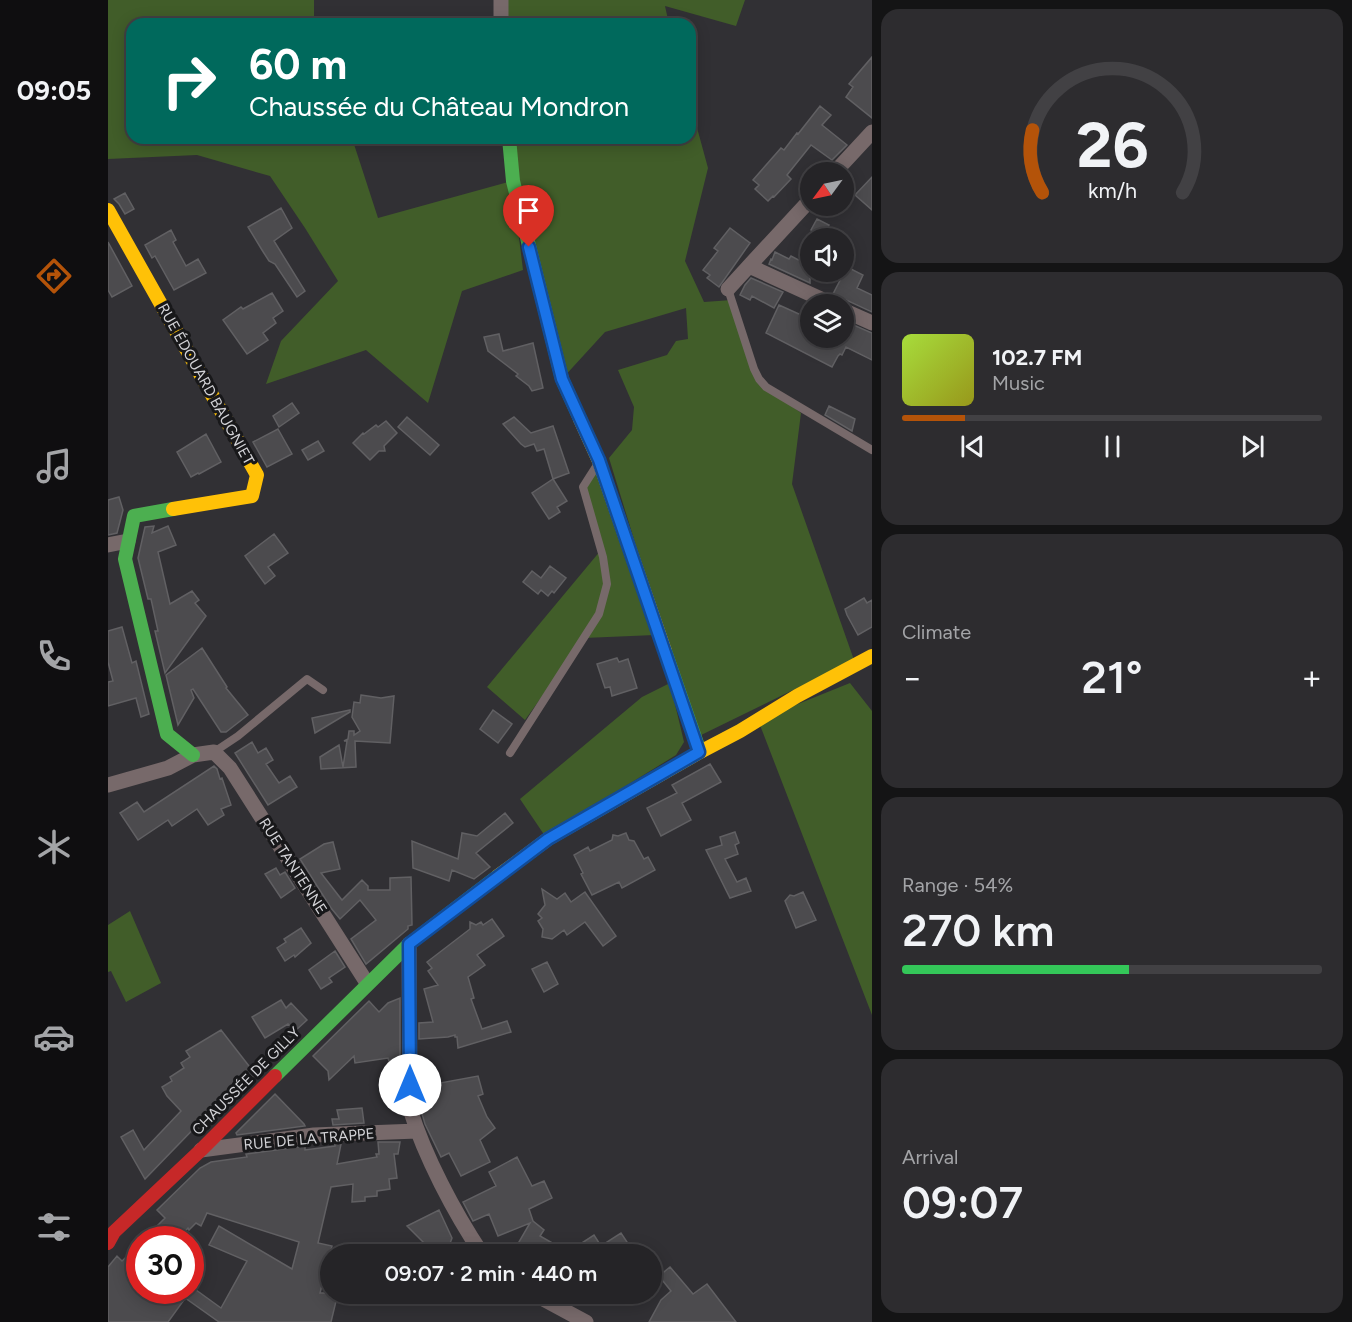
<!DOCTYPE html>
<meta charset="utf-8">
<style>
:root{--surface:#252427;--page:#2d2c2f;--text:#f1f3f6;--muted:#a3a4a7;--line:#424144;--accent:#b45309}
body{margin:0;font-family:Figtree,sans-serif;background:var(--page);color:var(--text);height:100vh;display:flex;flex-direction:column;font-size:22px;white-space:nowrap}
*{box-sizing:border-box;margin:0}
p{font-size:20px;color:var(--muted)}
.icon{flex:none;width:33px;height:33px;fill:none;stroke:currentColor;stroke-width:2;stroke-linecap:round;stroke-linejoin:round}
.map{position:relative;flex:1;overflow:hidden}
.drawer{display:flex;flex-direction:column;gap:9px;padding:9px;background:#141415;width:480px}
.drawer>*{flex:none}
.top-card{position:absolute;left:18px;top:18px;width:570px;height:126px;border-radius:18px;box-shadow:0 3px 15px #0003,0 0 0 2px var(--line);background:#00695c;color:#fff;overflow:hidden}
.needle{width:39px;rotate:237deg}
.buttons{position:absolute;left:692px;top:162px;display:grid;gap:12px}
.buttons a{display:grid;place-items:center;width:54px;height:54px;border-radius:50%;background:var(--surface);box-shadow:0 3px 15px #0003,0 0 0 2px var(--line);font-size:30px}
.speed{position:absolute;left:18px;top:1226px;display:flex;gap:12px;font-size:30px;font-weight:700;text-align:center}
.speed>*{display:grid;place-content:center;width:78px;height:78px;border-radius:50%;background:var(--surface);box-shadow:0 3px 15px #0003,0 0 0 2px var(--line);line-height:1}
.speed .limit{border:9px solid #d22;background:#fff;color:#111}
.pin{position:absolute;display:grid;place-items:center;width:51px;height:51px;color:#fff;margin:-62px -26px;border-radius:50% 50% 50% 0;rotate:-45deg;box-shadow:0 0 6px #0007}
.pin .icon{rotate:45deg}
.me{position:absolute;width:66px;margin:-33px;rotate:0deg;stroke-linejoin:round;filter:drop-shadow(0 0 4px #0008)}
.turn{display:flex;align-items:center;gap:21px;height:126px;padding:0 24px;font-size:27px}
.turn .icon{width:78px;height:78px;stroke-width:2.5}
.turn b{display:block;font-size:42px;line-height:51px}
.big{font-size:45px;font-weight:600;line-height:1.1}
.drawer .widget{flex:1;display:flex;flex-direction:column;justify-content:center;gap:9px;min-width:0;padding:0 21px;border-radius:18px;background:var(--page)}
.drawer .dial{align-items:center;gap:0}
.dial svg{height:156px;overflow:visible;fill:none;stroke:var(--line);stroke-width:7;stroke-linecap:round;text-anchor:middle}
.dial text{fill:var(--text);stroke:none}
.song{display:flex;align-items:center;gap:18px}
.cover{width:72px;height:72px;border-radius:9px;background:linear-gradient(135deg,hsl(80 70% 55%),hsl(60 70% 35%))}
.played{height:6px;border-radius:3px;background:linear-gradient(90deg,var(--accent) 15%,var(--line) 15%)}
.keys{display:flex;justify-content:space-around;direction:ltr}
.heat{display:flex;justify-content:space-between;align-items:center;font-size:33px;direction:ltr}
.charge{height:9px;border-radius:4px;background:linear-gradient(90deg,#34c759 54%,var(--line) 0)}
.trip{position:absolute;left:212px;top:1244px;width:342px;height:60px;border-radius:30px;background:var(--surface);box-shadow:0 3px 15px #0003,0 0 0 2px var(--line);font-weight:600;line-height:60px;text-align:center}
main{display:flex;flex:1;min-height:0}
.tabs{display:flex;flex-direction:column;width:108px;justify-content:space-around;align-items:center;background:#0f0e10;color:var(--muted)}
.tabs .icon{width:42px;height:42px}
.tabs .current{color:var(--accent)}
.tabs b{font-size:27px;color:var(--text)}
.map>svg:first-child{display:block}
.green{fill:#415d29}
.building{fill:#4c4b4e;stroke:#616063;stroke-width:1.5}
.lines{fill:none;stroke-linecap:round;stroke-linejoin:round}
.lane{stroke:#77696a;stroke-width:8}
.street{stroke:#77696a;stroke-width:15}
.fast{stroke:#4caf50;stroke-width:14}
.slow{stroke:#ffc107;stroke-width:14}
.jam{stroke:#c62828;stroke-width:14}
.route-casing{stroke:#114b97;stroke-width:15}
.route{stroke:#1a73e8;stroke-width:10}
.labels{text-anchor:middle;stroke-width:6;stroke-linejoin:round;paint-order:stroke}
.street-label{font-size:15px;fill:#d3d3d7;stroke:#18181a}
</style>
<main>
<nav class="tabs">
<b>09:05</b>
<svg class="icon current" aria-label="directions" viewBox="0 0 24 24"><path d="M12 3l9 9-9 9-9-9zM9 14v-3h6M13 9l2 2-2 2"/></svg>
<svg class="icon" aria-label="music" viewBox="0 0 24 24"><path d="M9 18V5l10-2v13"/><circle cx="6" cy="18" r="3"/><circle cx="16" cy="16" r="3"/></svg>
<svg class="icon" aria-label="phone" viewBox="0 0 24 24"><path d="M5 4h4l2 5-3 2q2 4 5 5l2-3 5 2v4C11 20 4 13 5 4z"/></svg>
<svg class="icon" aria-label="climate" viewBox="0 0 24 24"><path d="M12 3v18M4 7l16 10M4 17L20 7"/></svg>
<svg class="icon" aria-label="car" viewBox="0 0 24 24"><path d="M5 17H2v-5l4-1 3-4h7l3 4 3 1v5h-3M9 17h6M6 11h13"/><circle cx="7" cy="17" r="2"/><circle cx="17" cy="17" r="2"/></svg>
<svg class="icon" aria-label="filters" viewBox="0 0 24 24"><path d="M4 7h16M4 17h16"/><circle cx="9" cy="7" r="2"/><circle cx="15" cy="17" r="2"/></svg>
</nav>
<div class="map">
<svg width="764" height="1322" viewBox="0 0 764 1322">
<rect width="100%" height="100%" fill="#313034"/>
<path class="green" d="M0,0H206V16L208,24H24V138H244L270,218L404,181L401,138H582V102L600,168L577,261L596,302L624,300L635,335L658,387L693,413L684,484L746,660L587,738L501,458L524,430L526,407L510,370L559,355L568,341L580,339L578,308L497,332L454,379L405,188L415,270L354,291L320,403L258,350L158,384L173,341L230,281L197,228L162,176L89,155L0,159Z
M393,0H637L628,26L557,6L561,24H393Z
M491,461L547,635L476,638L417,720L379,687L493,550L475,487Z
M562,683L576,742L568,755L437,836L412,799L534,697Z
M742,683L764,711V1015L650,720Z
M22,911L53,983L18,1002L3,971L0,972V925Z"/>
<path class="building" d="M764,57V118L738,97L745,87L741,84Z
M712,106L723,115L714,125L739,145L724,160L703,145L679,175L683,179L666,197L665,196L660,201L647,189L651,185L645,180L673,148L676,150L689,133L690,134Z
M764,177V210L747,195Z
M17,193L26,209L17,214L11,204L6,199Z
M173,208L184,228L166,241L197,291L189,297L167,264L161,261L154,250L140,227Z
M709,219L721,225L715,236L703,230Z
M622,228L642,243L611,287L599,278L602,275L595,270L610,251L606,248Z
M63,230L68,240L65,242L78,266L90,259L98,273L66,290L47,256L44,258L37,245Z
M0,242L24,286L4,297L0,290Z
M667,252L681,259L683,256L702,266V283L661,264L663,259L664,260Z
M739,267L755,275L749,288L764,295V312L725,294Z
M643,278L675,292L666,308L644,296L642,300L632,295L637,285Z
M164,293L175,311L165,318L168,323L155,333L160,340L139,354L115,320L133,307L135,309Z
M671,305L702,319V338H735V335L741,323L764,333V360L738,347L734,355L732,354L730,356L724,367L658,333Z
M391,334L395,351L425,343L435,388L424,391L421,386L408,376L410,374L380,351L376,337Z
M184,403L191,413L171,427L165,416Z
M721,406L747,419L744,431L717,415Z
M299,417L331,445L322,455L290,427Z
M406,417L423,433L445,426L461,473L445,479L436,449L429,451L426,444L417,447L413,444L395,424Z
M278,421L289,433L276,446L277,451H271L262,460L245,443L255,433L256,434L268,425L270,427Z
M170,429L184,454L159,467L145,442Z
M98,434L113,462L91,474L90,473L83,477L69,452Z
M210,441L216,451L200,460L194,450Z
M445,479L459,501L449,507L452,512L441,519L424,493Z
M11,497L15,510L9,533L0,535V500Z
M46,526L44,533L60,526L68,545L50,552L62,604L84,591L91,600L87,603L98,616L57,673L47,631H50L43,599H40L30,558L37,527Z
M166,534L180,553L160,567L167,576L157,584L137,556Z
M442,566L458,578L446,593L444,591L440,596L433,590L430,594L415,582L424,571L433,578Z
M756,598L759,603L764,600V627L750,635L739,615L737,609Z
M14,627L24,663L28,661L41,714L33,717L28,698L0,706V682L5,681L0,662V631Z
M94,648L119,687L118,688L140,715L118,732H113L85,689L83,690L86,698L70,725L58,675Z
M509,658L511,662L520,659L529,688L504,696L502,687L497,688L489,664Z
M253,695L273,698L286,696L282,743L247,741L248,767L213,769L212,757L231,745L235,767L239,741H236L240,739L241,731H246V735L252,731L244,717L246,702L252,703Z
M242,710V712L207,733L204,718Z
M385,710L404,724L390,743L372,729Z
M144,742L150,753L158,748L165,760L158,764L171,783L182,776L189,787L160,805L127,753Z
M602,764L613,782L574,803L583,820L553,836L539,808L569,793L564,785Z
M106,766L109,769L112,779L114,778L123,805L113,809L116,815L100,825L89,809L64,826L60,820L30,840L12,813L29,802L36,812Z
M397,813L405,823L368,853L382,867L366,879L344,870L341,881L305,868L304,841L350,859L354,833L369,836Z
M627,832L631,843L627,845L630,854L617,859L629,882L638,878L643,891L622,898L598,850L614,845L612,837Z
M518,833L521,840L526,841L536,859L540,857L547,870L514,888L511,882L484,895L473,874L475,873L466,855L480,847L482,851L504,840L505,835L510,836Z
M225,842L232,869L213,873L234,900L254,880L260,886V890H282V878L303,877L304,925L300,926V929L258,964L243,939L268,920L252,900L232,919L223,908L192,859L216,844Z
M168,868L172,875L177,872L187,888L173,898L157,874Z
M434,889L449,899L457,893L463,902L477,892L508,936L495,946L477,922L459,935L456,930L444,939L434,937L435,929L430,921L434,918L430,914L437,905Z
M695,892L708,920L688,928L677,901L682,895L686,896Z
M384,919L396,936L369,955L377,965L360,977L366,998L363,999L374,1029L399,1021L403,1032L350,1048L349,1037H347V1035L340,1037L311,1039V1023L325,1022L316,989L330,985L320,971L324,968L319,962L362,929V922L368,925L373,922L375,925Z
M193,928L203,943L187,957L186,955L177,961L169,948L178,942L176,939Z
M227,951L237,967L221,978L224,982L213,989L201,970Z
M439,962L450,984L436,992L424,969Z
M292,998V1058L281,1061L280,1058L247,1063L246,1056L221,1080L220,1071L205,1056L261,1001L271,1012L280,1003Z
M173,1000L178,1008L183,1003L199,1020L187,1031L180,1024L157,1038L144,1017Z
M113,1030L148,1075L134,1086L131,1082L37,1179L13,1137L25,1130L36,1150L73,1111L59,1096L54,1087L64,1081L62,1077L76,1068L73,1063L82,1057L78,1051Z
M370,1076L375,1094L370,1096L379,1117L387,1128L372,1140L382,1162L353,1176L341,1153L333,1157L317,1124L312,1107V1102L323,1099L321,1085Z
M167,1094L196,1124L197,1126L129,1135L128,1133Z
M254,1108L256,1123L225,1125L224,1119H231L229,1110Z
M270,1142H292L290,1154H286L289,1178L281,1179L282,1189L269,1191V1196L257,1197V1201L244,1202L245,1184L223,1187L210,1243L224,1246L212,1293H230L223,1322H111L66,1290H88L113,1308L139,1261L101,1245L111,1226L184,1269L191,1242L99,1213L93,1226L88,1223L81,1230L80,1228L70,1239H36L57,1218L49,1210L92,1168L103,1162L139,1157L138,1154L197,1146V1150L227,1146V1144H233L229,1164L269,1157L268,1154H271Z
M409,1157L424,1186L436,1181L444,1198L421,1209L425,1221L436,1230L432,1236L460,1252L486,1235L493,1246L513,1233L523,1248L513,1254H404L422,1223L390,1236L381,1214L365,1221L355,1202L388,1186L381,1172Z
M331,1210L344,1238L338,1254H324L322,1249L299,1226Z
M32,1244V1290H63L76,1300L60,1322H0V1267L9,1256L14,1261Z
M562,1267L585,1294L599,1284L628,1322H541L553,1300L563,1291L551,1276Z"/>
<g class="lines">
<path class="lane" d="M620,289L646,369L651,379L658,387L764,450
M106,752L130,736L199,679L215,690
M402,753L491,614L499,584L495,557L475,487L489,465"/>
<path class="street" d="M393,24V0
M727,172L764,132
M702,200L641,266L724,304
M620,289L641,266
M735,310L764,323
M0,545L20,541
M0,785L60,768L85,755L106,752L122,768L259,983
M301,944L302,1109C317,1157 346,1212 374,1254
M93,1150L206,1135L309,1131
M424,1293L478,1322"/>
<path class="fast" d="M401,138L405,181L454,379L472,419
M65,509L26,516L17,559L59,734L85,755
M557,651L592,752
M167,1076L301,944L390,876"/>
<path class="slow" d="M0,210L149,475L144,496L65,509
M472,419L491,461L557,651
M390,876L440,839L592,752L632,731L689,696L764,656"/>
<path class="jam" d="M0,1243L6,1232L93,1150L167,1076"/>
</g>
<g class="lines">
<defs>
<path id="route" d="M302,1085L301,944L440,839L591,752L491,460L454,379L421,247"/>
</defs>
<use href="#route" class="route-casing"/>
<use href="#route" class="route"/>
</g>
<g class="labels">
<g class="street-label">
<text transform="translate(98 384) rotate(61)" y="5">RUE ÉDOUARD BAUGNIET</text>
<text transform="translate(185 866) rotate(57)" y="5">RUE TANTENNE</text>
<text transform="translate(138 1081) rotate(-45)" y="5">CHAUSSÉE DE GILLY</text>
<text transform="translate(201 1139) rotate(-5)" y="5">RUE DE LA TRAPPE</text>
</g>
</g>
</svg>
<div class="buttons">
<a><svg class="needle" viewBox="-14 -14 28 28"><path d="M0-13l5 13h-10z" fill="#e53935"/><path d="M0 13l5-13h-10z" fill="#a3a4a7"/></svg></a>
<a><svg class="icon" aria-label="sound" viewBox="0 0 24 24"><path d="M4 9h4l5-4v14l-5-4H4zM17 9q2 3 0 6"/></svg></a>
<a><svg class="icon" aria-label="layers" viewBox="0 0 24 24"><path d="M12 4l9 5-9 5-9-5zM3 14l9 5 9-5"/></svg></a>
</div>
<div class="speed"><div class="limit">30</div></div>
<div class="pin" style="left:421px;top:247px;background:#d93025"><svg class="icon" aria-label="arrive" viewBox="0 0 24 24"><path d="M6 21V4h12l-3 4 3 4H6"/></svg></div>
<svg class="me" style="left:302px;top:1085px" viewBox="-20 -20 40 40"><circle r="19" fill="#fff"/><path d="M0-13L10 11 0 6-10 11z" fill="#1a73e8"/></svg>
<div class="trip">09:07 · 2 min · 440 m</div>
<div class="top-card">
<div class="turn"><svg class="icon" aria-label="right" viewBox="0 0 24 24"><path d="M7 20v-9h11M14 6l5 5-5 5"/></svg><div><b>60 m</b>Chaussée du Château Mondron</div></div>
</div>
</div>
<section class="drawer">
<div class="widget dial"><svg viewBox="0 0 100 80">
<path d="M14 69A42 42 0 1 1 86 69"/>
<path d="M14 69A42 42 0 0 1 9 37" stroke="#b45309"/>
<text x="50" y="56" font-size="32" font-weight="700">26</text>
<text x="50" y="72" font-size="11">km/h</text>
</svg></div>
<div class="widget">
<div class="song"><i class="cover"></i><div><b>102.7 FM</b><p>Music</p></div></div>
<div class="played"></div>
<div class="keys"><svg class="icon" aria-label="previous" viewBox="0 0 24 24"><path d="M18 5L8 12l10 7zM5 5v14"/></svg><svg class="icon" aria-label="pause" viewBox="0 0 24 24"><path d="M8 5v14M16 5v14"/></svg><svg class="icon" aria-label="next" viewBox="0 0 24 24"><path d="M6 5l10 7-10 7zM19 5v14"/></svg></div>
</div>
<div class="widget"><p>Climate</p>
<div class="heat"><a>−</a><b class="big">21°</b><a>+</a></div>
</div>
<div class="widget"><p>Range · 54%</p><b class="big">270 km</b><div class="charge"></div></div>
<div class="widget"><p>Arrival</p><b class="big">09:07</b></div>
</section>
</main>
